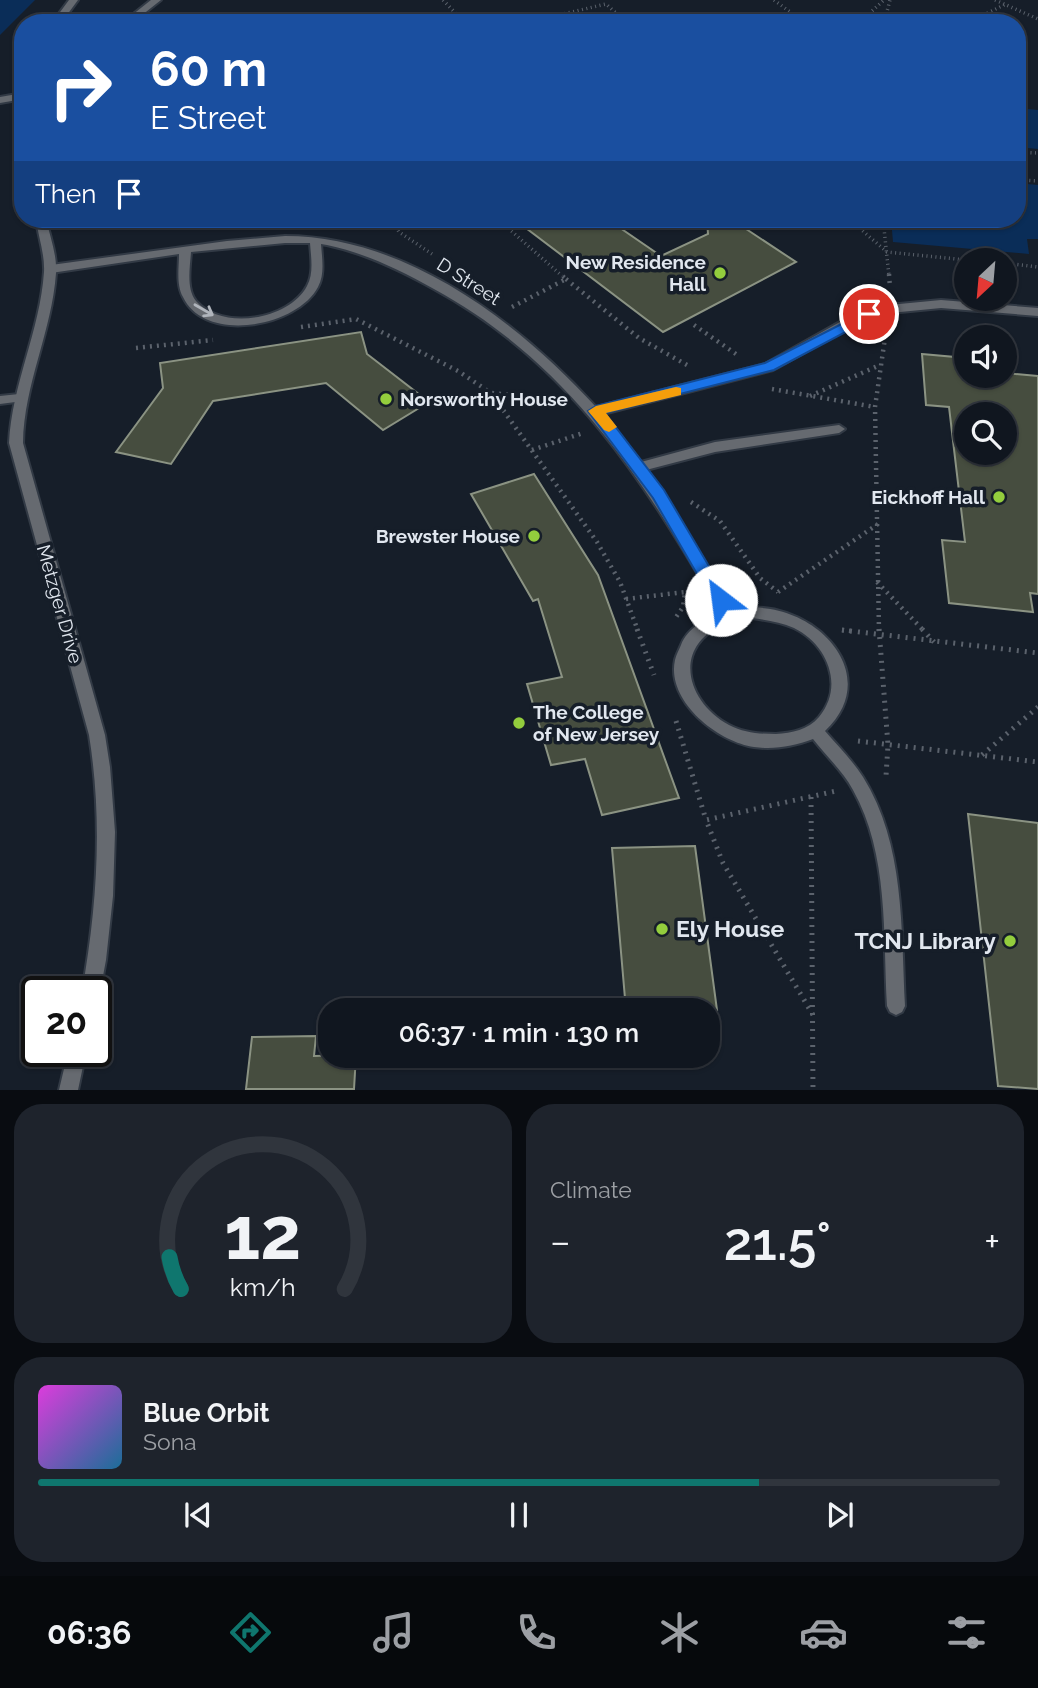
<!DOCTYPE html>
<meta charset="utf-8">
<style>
:root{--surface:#10161f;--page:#1e232c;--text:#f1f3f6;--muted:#9c9fa4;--line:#30353d;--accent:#0f766e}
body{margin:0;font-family:Raleway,sans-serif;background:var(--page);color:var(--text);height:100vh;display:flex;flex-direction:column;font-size:26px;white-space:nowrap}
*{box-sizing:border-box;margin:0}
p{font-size:23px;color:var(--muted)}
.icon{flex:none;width:38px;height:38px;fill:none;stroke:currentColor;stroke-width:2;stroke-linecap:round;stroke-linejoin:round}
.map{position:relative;height:1090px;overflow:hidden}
.sheet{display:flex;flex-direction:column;gap:14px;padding:14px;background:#090c11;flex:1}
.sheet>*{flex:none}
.hud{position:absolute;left:14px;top:14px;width:1012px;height:214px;border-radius:28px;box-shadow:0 2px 5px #0004,0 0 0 2px var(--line);background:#1a4fa0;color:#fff;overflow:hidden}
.needle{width:46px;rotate:206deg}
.fabs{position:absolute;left:954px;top:248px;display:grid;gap:14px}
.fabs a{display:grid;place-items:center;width:63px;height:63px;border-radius:50%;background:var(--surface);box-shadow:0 2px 5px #0004,0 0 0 2px var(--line);font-size:35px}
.speed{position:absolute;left:21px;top:976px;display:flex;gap:14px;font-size:35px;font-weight:700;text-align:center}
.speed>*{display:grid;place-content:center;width:91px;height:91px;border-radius:50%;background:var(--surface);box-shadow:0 2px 5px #0004,0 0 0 2px var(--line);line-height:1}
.speed .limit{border:4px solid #111;border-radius:10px;background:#fff;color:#111}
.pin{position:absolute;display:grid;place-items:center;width:60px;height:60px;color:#fff;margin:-30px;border:4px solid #fff;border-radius:50%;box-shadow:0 2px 7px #0007}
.me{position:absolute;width:77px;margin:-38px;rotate:330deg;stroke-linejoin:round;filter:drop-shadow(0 0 5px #0008)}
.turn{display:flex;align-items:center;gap:24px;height:147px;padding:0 21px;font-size:32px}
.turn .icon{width:91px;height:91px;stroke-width:2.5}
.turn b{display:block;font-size:49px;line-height:60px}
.then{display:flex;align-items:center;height:66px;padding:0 21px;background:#0003;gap:14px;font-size:26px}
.big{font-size:52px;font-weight:600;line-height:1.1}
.sheet .card{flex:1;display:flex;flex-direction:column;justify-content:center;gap:10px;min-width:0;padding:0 24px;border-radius:28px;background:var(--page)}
.sheet .dial{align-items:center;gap:0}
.dial svg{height:182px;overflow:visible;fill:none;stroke:var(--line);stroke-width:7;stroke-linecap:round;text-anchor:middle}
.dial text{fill:var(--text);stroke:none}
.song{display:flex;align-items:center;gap:21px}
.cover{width:84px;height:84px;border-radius:10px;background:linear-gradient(135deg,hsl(300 70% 55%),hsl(200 70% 35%))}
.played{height:7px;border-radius:4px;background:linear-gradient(90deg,var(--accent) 75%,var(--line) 75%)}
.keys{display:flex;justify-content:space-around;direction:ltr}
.heat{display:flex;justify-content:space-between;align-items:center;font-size:38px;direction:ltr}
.sheet .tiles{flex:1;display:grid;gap:14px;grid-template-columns:1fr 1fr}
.card:last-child{grid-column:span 2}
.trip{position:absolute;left:318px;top:998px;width:402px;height:70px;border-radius:28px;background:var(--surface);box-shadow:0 2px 5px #0004,0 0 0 2px var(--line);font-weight:600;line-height:70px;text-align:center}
.tab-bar{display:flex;height:112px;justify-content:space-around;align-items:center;background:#06090c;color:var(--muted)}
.tab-bar .icon{width:49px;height:49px}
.tab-bar .current{color:var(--accent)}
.tab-bar b{font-size:32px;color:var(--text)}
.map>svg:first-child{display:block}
.green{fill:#0a2d58}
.building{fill:#464d3f;stroke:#8b9383;stroke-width:2;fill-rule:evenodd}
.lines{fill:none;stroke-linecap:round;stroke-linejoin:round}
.lane-casing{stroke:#323a45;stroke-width:4}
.street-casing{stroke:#323a45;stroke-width:4}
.path-far2{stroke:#5b626c;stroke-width:3.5;stroke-dasharray:1 3.5;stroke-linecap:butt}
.path-far1{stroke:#5b626c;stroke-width:4.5;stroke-dasharray:2 5;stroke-linecap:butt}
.path{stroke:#5b626c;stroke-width:5;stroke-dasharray:2 6;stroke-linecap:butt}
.lane{fill:#666a70;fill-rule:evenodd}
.street{fill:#666a70;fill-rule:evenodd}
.oneway{stroke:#b0b5bc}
.route{fill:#1a73e8;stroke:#114b97;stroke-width:2}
.slow{fill:#f59e0b}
.poi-dot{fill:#93cd3d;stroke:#161e29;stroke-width:2.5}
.labels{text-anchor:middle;stroke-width:7;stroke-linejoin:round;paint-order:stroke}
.poi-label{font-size:19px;font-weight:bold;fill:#e1e7ef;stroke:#161e29;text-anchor:end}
.street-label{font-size:19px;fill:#e1e7ef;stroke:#161e29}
.near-poi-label{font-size:23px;font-weight:bold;fill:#e1e7ef;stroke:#161e29;text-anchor:start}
</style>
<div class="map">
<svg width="1038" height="1090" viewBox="0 0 1038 1090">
<rect width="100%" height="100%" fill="#161e29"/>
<path class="green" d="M0,0H35L0,35Z
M1017,108L1038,110V149L1017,147Z
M1017,183L1038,185V239H1027L1029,254L893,242L891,219H1017Z"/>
<path class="building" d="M514,219H607L661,256L708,234L707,219H731L796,262L663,332Z
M361,332L367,354L429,402L383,430L326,383L213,401L171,464L116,452L163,388L160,363Z
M922,354L966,358V376H1004V373L1038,376V594L1030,593L1033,612L949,603L942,540L965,542L949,407L926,405ZM966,415H1004V453H966Z
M534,474L598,575L679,798L602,815L585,759L551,765L527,684L562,677L538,599L533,601L471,494Z
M968,814L1038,823V1089L998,1086Z
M695,846L717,1010H626L612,848Z
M316,1036L314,1056L356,1055L354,1089H246L252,1037Z"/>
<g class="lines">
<defs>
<path id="lane" d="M151,0H161L132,23H122Z
M220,15L225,18L223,20L194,23Z
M23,93V99L0,103V97Z
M285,236C406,236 518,322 596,407L765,364L847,318L889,305L941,300L1038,308V316L941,308L890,313L855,324L773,370L603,414L641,462L715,442L839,425L845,429L839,433L715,452L646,470L672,508L734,610C805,593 889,670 825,731C838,746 852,760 863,777C905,844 901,929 905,1006L902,1012L896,1015L890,1012L887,1006C883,935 889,854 853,790C843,771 826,756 813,739C794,746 774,750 754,747C718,742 666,701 675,660C676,655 679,650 681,645C687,629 705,618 721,614C646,483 570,363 434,289C400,270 365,253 327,245L321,244C322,258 325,274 318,287C297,327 205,344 183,297C176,284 179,268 179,254L51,273L45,269L51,265L227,241ZM285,243H310C311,257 314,273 307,286C289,320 222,331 196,301C186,289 190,267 191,252ZM752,618C766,620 781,622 794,628C827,644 845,686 819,717C808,730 792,733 776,734C760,734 744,733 729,725C690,704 672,654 716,628C726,622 741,621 752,618Z
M19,394L25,398L23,401L0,404V396Z"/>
<path id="street" d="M69,0H78L61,23H52Z
M36,219H46C50,237 57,254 56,273C52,331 24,384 23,443L105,735L110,767L115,832L113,896L106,960L100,992L96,999V992H82C97,906 103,822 89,735L9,443C12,384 40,331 44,272C45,254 38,236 36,219Z
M68,1052H86L78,1090H59Z"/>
</defs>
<use href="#lane" class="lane-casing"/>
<use href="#street" class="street-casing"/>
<path class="path-far2" d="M443,0L465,23
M774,0L805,23
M995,0L1038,19
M525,23L606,4L627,23
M859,23L884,0
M884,23L890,0
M967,23L1006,4
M1017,152L1038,153
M1017,168L1019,180L1038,181
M391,219L399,232L432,254
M498,219L562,276
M849,219L887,252L976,261
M883,219L889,276
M1004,263L1038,267"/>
<path class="path-far1" d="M889,274L890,288
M566,279L639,338L687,365
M512,307L566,279L560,274
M694,325L736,354
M301,327L356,319L458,371L491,393L597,542L620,582L638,631
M136,348L213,340
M772,389L875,407
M492,393L549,399
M810,396L880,365
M532,450L583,433
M691,502L720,521L760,578L778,592
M877,582L924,631
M778,592L878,524
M626,599L685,592L683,607L674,620
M842,630L851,631
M879,631L875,407L886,331"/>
<path class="path" d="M637,629L654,675
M879,629L888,745L886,776
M922,629L934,642
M842,630L1038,653
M676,721L706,820
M858,741L1038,762
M982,755L1038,707
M811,797L813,1090
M813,1015L723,863L706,820L836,791"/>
<use href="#lane" class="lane"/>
<use href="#street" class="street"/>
</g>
<defs><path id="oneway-shaft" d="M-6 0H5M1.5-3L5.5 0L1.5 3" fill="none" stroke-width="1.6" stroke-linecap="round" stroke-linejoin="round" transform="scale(1.75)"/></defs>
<use class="oneway" href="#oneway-shaft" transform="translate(204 310) rotate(30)"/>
<path class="route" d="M869,310L876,314L874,317L774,370L605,413L664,490L729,600L727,605H715L653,498L588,411L596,406L765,363Z"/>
<path class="slow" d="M676,387L681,388V395L606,413L617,427L609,432L604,430L588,411L596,406Z"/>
<g class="poi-dot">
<circle cx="720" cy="273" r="7"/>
<circle cx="386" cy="399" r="7"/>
<circle cx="999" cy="497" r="7"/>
<circle cx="534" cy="536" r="7"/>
<circle cx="519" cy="723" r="7"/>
<circle cx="662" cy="929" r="7"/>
<circle cx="1010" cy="941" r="7"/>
</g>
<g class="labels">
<g class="poi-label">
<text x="706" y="269">New Residence<tspan x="706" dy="22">Hall</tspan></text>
<text x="400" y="406" text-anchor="start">Norsworthy House</text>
<text x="985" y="504">Eickhoff Hall</text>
<text x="520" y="543">Brewster House</text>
<text x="533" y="719" text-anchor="start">The College<tspan x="533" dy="22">of New Jersey</tspan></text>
</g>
<g class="street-label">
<text transform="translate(469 281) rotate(32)" y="7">D Street</text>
<text transform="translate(60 604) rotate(74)" y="7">Metzger Drive</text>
</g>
<g class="near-poi-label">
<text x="676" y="937">Ely House</text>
<text x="996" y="949" text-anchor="end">TCNJ Library</text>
</g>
</g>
</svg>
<div class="fabs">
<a><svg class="needle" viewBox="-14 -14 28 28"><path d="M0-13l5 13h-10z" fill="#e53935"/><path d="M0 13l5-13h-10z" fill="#9c9fa4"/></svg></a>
<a><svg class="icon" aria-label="sound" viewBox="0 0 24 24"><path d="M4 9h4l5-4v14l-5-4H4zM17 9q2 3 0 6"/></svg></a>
<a><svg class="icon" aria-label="search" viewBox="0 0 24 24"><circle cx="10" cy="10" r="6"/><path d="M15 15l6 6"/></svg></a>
</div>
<div class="speed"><div class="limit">20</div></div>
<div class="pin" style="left:869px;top:314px;background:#d93025"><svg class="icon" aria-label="arrive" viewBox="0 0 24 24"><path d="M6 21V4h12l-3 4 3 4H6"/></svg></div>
<svg class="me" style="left:721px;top:600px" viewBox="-20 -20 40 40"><circle r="19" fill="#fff"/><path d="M0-13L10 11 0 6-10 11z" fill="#1a73e8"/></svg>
<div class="trip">06:37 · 1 min · 130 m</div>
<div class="hud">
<div class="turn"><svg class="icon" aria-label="right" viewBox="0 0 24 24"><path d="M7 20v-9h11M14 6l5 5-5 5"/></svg><div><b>60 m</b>E Street</div></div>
<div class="then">Then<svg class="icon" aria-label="arrive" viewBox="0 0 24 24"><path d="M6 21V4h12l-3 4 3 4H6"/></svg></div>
</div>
</div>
<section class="sheet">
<div class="tiles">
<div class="card dial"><svg viewBox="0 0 100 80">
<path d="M14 69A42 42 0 1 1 86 69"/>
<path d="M14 69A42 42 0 0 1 9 55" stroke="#0f766e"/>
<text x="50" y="56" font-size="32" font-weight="700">12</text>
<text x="50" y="72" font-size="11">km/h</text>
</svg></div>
<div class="card"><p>Climate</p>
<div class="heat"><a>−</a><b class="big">21.5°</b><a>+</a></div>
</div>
<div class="card">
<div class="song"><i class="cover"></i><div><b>Blue Orbit</b><p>Sona</p></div></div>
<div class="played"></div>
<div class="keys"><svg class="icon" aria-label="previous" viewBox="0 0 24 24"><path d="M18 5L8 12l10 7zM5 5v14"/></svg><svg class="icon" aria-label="pause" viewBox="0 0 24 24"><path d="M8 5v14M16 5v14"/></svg><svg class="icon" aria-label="next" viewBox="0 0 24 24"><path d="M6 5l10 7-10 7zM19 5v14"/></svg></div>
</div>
</div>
</section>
<nav class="tab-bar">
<b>06:36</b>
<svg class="icon current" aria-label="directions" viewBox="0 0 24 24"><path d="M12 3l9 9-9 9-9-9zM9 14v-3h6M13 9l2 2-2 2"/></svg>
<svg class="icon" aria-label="music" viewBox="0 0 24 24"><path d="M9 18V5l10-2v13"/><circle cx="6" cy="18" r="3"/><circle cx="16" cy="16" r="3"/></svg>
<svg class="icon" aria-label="phone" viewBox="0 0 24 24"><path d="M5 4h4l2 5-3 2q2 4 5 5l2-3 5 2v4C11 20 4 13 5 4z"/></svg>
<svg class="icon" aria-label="climate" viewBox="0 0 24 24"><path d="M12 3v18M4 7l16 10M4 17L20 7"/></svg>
<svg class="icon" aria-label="car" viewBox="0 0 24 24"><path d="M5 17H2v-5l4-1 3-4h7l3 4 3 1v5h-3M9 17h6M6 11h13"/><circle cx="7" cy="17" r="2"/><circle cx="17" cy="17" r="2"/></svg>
<svg class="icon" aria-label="filters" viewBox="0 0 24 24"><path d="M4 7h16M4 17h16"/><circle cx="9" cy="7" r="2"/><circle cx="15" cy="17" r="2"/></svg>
</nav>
